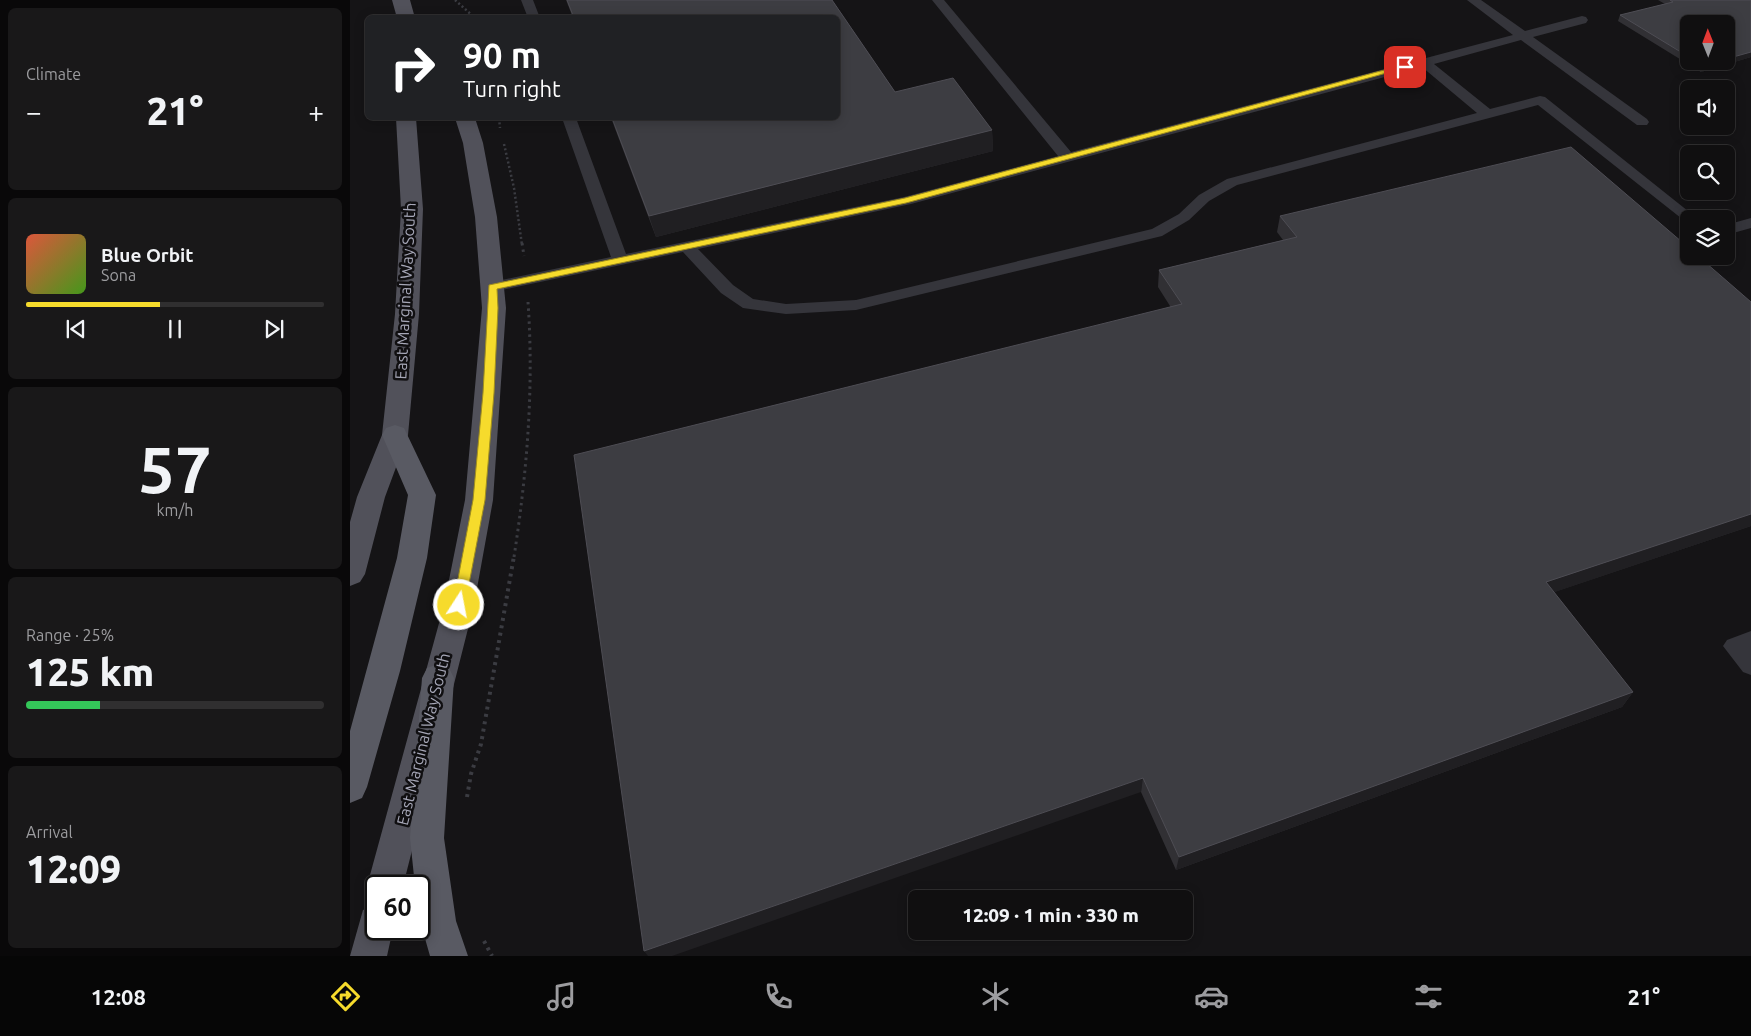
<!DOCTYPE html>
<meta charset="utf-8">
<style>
:root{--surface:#100f10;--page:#191819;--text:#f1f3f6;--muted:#9c9c9f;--line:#302f30;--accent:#f6db2c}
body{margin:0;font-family:Ubuntu,sans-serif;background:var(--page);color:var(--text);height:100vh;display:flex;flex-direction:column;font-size:19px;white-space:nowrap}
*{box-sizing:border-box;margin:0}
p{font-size:16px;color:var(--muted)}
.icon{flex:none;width:28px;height:28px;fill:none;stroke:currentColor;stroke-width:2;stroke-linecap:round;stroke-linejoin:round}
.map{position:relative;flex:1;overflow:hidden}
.details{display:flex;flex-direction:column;gap:8px;padding:8px;background:#090809;width:350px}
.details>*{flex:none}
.guide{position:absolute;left:15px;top:15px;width:475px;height:105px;border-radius:8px;box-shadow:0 2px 12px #0003,0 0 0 1px var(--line);background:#202124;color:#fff;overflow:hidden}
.needle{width:32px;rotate:359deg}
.fabs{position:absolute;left:1330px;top:15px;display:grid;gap:10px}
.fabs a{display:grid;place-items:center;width:55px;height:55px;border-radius:8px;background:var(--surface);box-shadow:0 2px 12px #0003,0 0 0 1px var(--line);font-size:25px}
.speed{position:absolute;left:15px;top:875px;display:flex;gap:10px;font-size:25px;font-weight:700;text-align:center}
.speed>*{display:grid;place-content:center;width:65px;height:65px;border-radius:50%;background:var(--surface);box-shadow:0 2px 12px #0003,0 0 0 1px var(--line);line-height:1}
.speed .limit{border:2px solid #111;border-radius:8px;background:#fff;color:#111}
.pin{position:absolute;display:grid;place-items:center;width:42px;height:42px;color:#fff;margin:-21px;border-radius:10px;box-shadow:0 2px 8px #0006}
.me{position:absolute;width:55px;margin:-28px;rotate:11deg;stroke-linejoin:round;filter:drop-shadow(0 0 4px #0008)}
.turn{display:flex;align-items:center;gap:18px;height:105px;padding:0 15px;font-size:22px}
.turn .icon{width:65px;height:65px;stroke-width:2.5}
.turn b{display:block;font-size:35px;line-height:42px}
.big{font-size:38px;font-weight:800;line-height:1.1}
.details .widget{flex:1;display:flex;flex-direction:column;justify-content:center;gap:8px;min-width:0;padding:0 18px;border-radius:8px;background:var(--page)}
.details .dial{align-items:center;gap:0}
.dial b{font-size:65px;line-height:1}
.song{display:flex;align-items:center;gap:15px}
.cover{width:60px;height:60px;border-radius:8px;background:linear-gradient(135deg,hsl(10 70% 55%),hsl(100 70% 35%))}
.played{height:5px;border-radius:2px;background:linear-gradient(90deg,var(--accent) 45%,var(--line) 45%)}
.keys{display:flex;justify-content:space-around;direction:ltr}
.heat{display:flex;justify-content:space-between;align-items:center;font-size:28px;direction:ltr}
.charge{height:8px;border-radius:4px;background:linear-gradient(90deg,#34c759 25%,var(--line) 0)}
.trip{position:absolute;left:558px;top:890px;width:285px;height:50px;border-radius:8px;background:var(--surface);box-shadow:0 2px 12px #0003,0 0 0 1px var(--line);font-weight:800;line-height:50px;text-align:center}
.tabs{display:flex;height:80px;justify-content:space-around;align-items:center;background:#060606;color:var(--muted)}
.tabs .icon{width:35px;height:35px}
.tabs .active{color:var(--accent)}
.tabs b{font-size:22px;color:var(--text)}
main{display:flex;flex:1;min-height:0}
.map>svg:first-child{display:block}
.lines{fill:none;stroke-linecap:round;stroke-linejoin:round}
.path-far2{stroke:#3b3c42;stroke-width:2.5;stroke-dasharray:2 2.5;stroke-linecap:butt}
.path-far1{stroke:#3b3c42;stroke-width:3;stroke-dasharray:2.5 4;stroke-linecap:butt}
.path{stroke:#3b3c42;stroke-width:4;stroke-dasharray:3 4.5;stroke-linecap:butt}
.service{fill:#35353b;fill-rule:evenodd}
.primary{fill:#51515a;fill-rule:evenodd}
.trunk{fill:#595a63;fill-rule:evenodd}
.wall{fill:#313034;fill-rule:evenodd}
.shaded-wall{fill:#201f22}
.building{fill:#3d3d42;stroke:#4e4d54}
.route{fill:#f6db2c;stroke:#a08e1d}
.labels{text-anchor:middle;stroke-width:5;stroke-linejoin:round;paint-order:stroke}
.street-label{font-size:16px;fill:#a6a7b7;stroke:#100f11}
</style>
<main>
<section class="details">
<div class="widget"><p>Climate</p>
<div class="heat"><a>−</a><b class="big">21°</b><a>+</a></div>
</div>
<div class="widget">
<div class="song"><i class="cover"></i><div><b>Blue Orbit</b><p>Sona</p></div></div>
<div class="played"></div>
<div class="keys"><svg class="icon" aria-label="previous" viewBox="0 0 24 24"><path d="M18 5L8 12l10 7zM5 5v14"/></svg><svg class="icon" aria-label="pause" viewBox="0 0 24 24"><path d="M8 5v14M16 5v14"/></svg><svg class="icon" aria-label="next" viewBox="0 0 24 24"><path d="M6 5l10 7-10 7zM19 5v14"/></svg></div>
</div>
<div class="widget dial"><b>57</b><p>km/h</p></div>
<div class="widget"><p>Range · 25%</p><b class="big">125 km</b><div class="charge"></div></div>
<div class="widget"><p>Arrival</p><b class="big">12:09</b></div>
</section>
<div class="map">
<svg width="1401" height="956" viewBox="0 0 1401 956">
<rect width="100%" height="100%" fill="#151416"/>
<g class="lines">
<path class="path-far2" d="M105,0L125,18
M149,118L150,128
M154,144L164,188L172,245"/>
<path class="path-far1" d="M172,243L174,256
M164,557C177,472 184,388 178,302"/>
<path class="path" d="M117,797L121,774L131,744L164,556
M134,941L142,956"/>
<path class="service" d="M171,0H183L190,18H178Z
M582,0H594L721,152L1163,35L1117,0H1131L1175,31L1232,16L1236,17L1238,20L1236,23L1183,37L1297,119L1299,122L1297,125H1287L1171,40L1084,64L1140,109L1190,96L1195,97L1348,219H1339V223L1336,222L1188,105L887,185L859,201L839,220L812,236L506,310L436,314L393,308L371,293L333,252L142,292L136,291L134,287L136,283L142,282L261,257L212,118H226L276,254L554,197L708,156ZM1072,67L1127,113L877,179L849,195L829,214L802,229L506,300L436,304L403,299L383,285L348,249L561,204Z
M1401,218V228L1376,235V225Z
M1401,631V675L1393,672L1373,646L1377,640Z"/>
<path class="primary" d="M42,0H60L65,18H47Z
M46,118H66L73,209L69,314L58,435L35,497L15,574L10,582L0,586V522L7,497L32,435L45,314L51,209Z
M105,118H125L133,143L147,217L156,308L143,500L124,605L53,886H26V900L22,898L17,886L94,605L115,500L132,308L125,217L113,143Z
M26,905V929H43L37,956H0L13,910Z"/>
<path class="trunk" d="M45,425L54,428L86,495L77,558L50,671L17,787L12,798L0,803V731L47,558L58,495L32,435L36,428Z
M88,664L99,668L104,678L94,838L106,921L118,956H80L70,921L69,886H65L60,838L72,678L77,668Z"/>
</g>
<path class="wall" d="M216,0H482L545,92L642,130L643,151L306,237L261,118H488V18H223Z
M1308,0H1401V57L1351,72L1268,21L1270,15L1315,4ZM1339,24L1376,61H1339Z
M930,216L1401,302V526L1204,592L1283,692L1272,707L826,870L791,792L820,306L808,287L809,270L933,240L927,232Z"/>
<path class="shaded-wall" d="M1401,52V57L1351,72L1354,66L1370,61H1376V59Z
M642,130L643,151L306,237L299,216Z
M1401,514V526L1187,598L1196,582Z
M1283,692L1272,707L826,870L829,857Z
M793,778L791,792L322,956H298L294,951Z"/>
<path class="building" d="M217,0H482L545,92L603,78L642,130L299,216L262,118H488V18H224Z
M1320,0H1401V52L1376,59V24H1339V57L1270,15L1323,2Z
M1346,61H1370L1354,66Z
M1221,147L1339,248V256H1348L1401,302V514L1196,582L1283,692L829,857L793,778L294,951L224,455L832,304L809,270L947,237L930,216Z"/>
<path class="route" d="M1053,65L1059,67L556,203L147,289L148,308L144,393L135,500L115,605L109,610L104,608L103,605L123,500L133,393L139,285L555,198Z"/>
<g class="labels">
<g class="street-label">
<text transform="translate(55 291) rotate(-87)" y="6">East Marginal Way South</text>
<text transform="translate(73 739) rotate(-76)" y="6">East Marginal Way South</text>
</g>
</g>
</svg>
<div class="fabs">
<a><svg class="needle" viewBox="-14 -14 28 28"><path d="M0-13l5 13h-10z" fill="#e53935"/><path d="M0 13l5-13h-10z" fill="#9c9c9f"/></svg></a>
<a><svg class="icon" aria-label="sound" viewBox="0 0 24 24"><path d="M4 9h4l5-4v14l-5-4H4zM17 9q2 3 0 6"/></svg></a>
<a><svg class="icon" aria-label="search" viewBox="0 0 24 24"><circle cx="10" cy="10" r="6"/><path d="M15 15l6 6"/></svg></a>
<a><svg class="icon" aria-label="layers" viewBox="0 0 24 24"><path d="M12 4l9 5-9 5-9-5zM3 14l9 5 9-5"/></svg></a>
</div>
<div class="speed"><div class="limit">60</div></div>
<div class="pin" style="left:1055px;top:67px;background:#d93025"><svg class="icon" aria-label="arrive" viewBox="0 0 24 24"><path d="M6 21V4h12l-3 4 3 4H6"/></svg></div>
<svg class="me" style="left:109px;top:605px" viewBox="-20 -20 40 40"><circle r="17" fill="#f6db2c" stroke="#fff" stroke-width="3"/><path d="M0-11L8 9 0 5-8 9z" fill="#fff"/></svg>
<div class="trip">12:09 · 1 min · 330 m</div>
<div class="guide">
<div class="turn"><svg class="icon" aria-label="right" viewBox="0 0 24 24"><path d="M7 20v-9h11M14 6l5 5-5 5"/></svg><div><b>90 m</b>Turn right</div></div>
</div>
</div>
</main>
<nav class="tabs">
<b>12:08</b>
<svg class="icon active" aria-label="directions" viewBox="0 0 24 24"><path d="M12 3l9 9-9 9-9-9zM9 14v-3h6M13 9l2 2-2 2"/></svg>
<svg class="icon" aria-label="music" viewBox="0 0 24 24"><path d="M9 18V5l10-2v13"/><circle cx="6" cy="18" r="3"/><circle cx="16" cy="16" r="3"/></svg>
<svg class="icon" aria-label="phone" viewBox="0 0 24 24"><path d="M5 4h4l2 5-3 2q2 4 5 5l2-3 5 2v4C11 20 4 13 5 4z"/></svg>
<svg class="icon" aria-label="climate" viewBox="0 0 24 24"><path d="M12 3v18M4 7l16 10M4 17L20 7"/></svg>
<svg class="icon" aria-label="car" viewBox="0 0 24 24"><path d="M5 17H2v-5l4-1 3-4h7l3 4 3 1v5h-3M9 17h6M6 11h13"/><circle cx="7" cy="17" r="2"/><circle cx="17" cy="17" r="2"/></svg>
<svg class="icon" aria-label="filters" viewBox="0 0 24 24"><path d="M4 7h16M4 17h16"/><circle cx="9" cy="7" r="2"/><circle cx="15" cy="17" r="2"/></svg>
<b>21°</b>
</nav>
